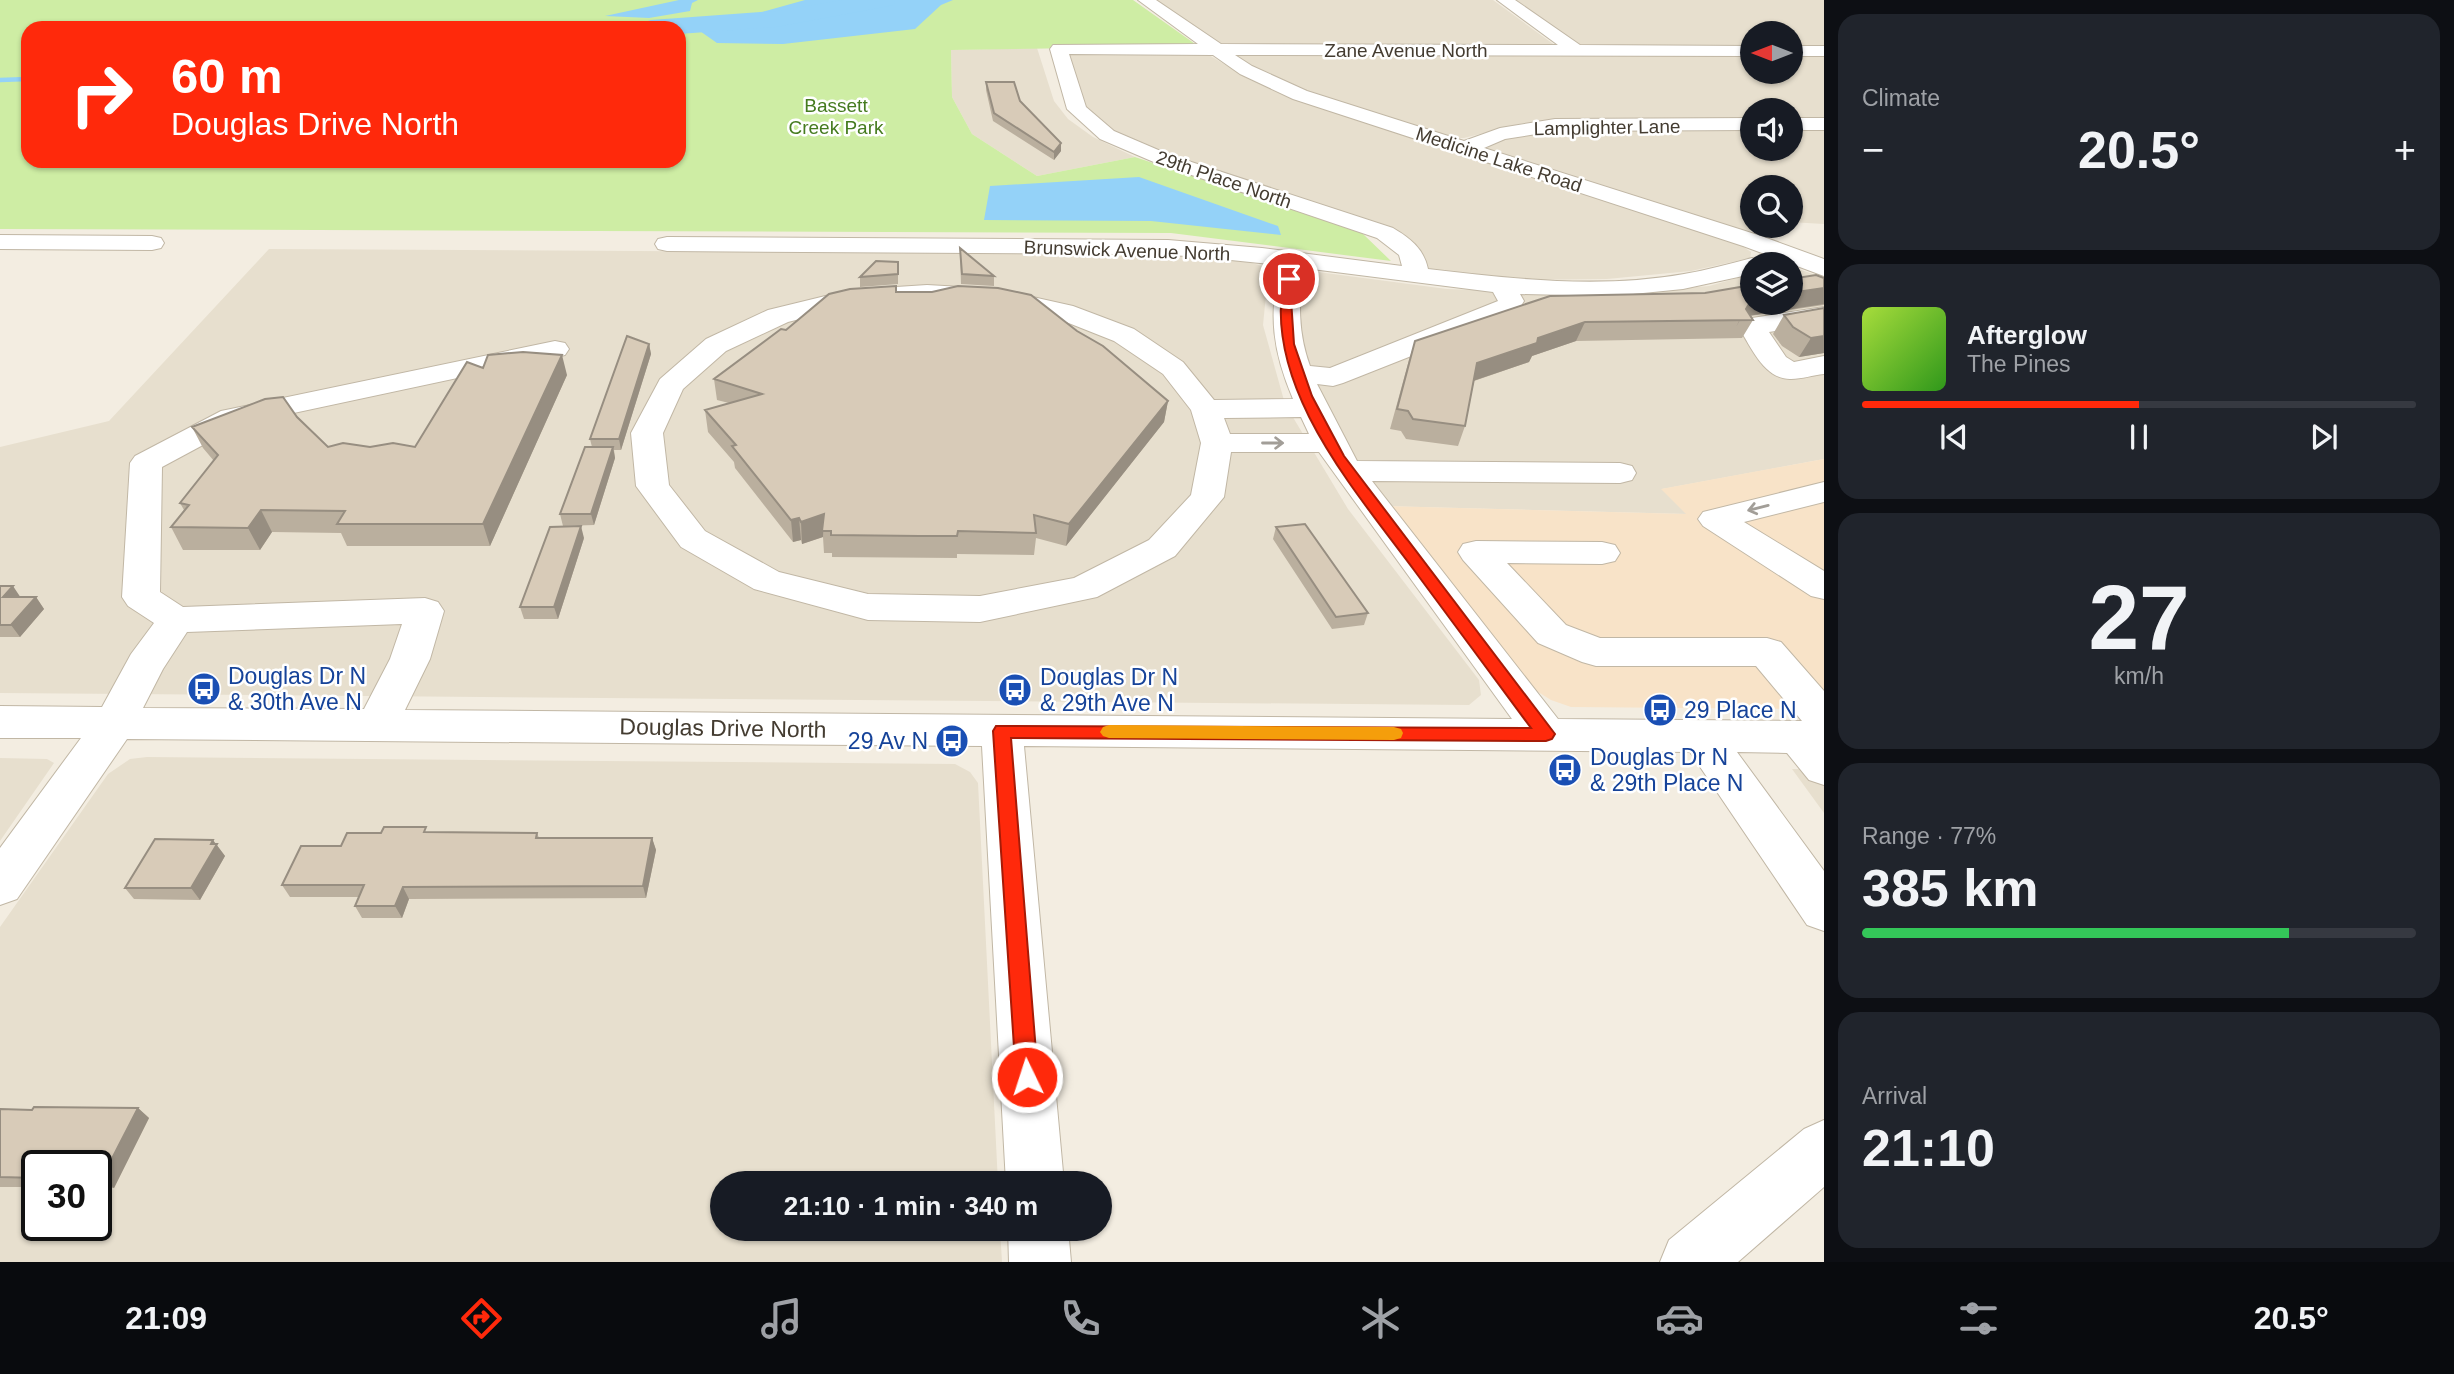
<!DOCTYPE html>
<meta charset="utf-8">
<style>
:root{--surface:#171b24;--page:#20242c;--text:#f1f3f6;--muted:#9ea1a6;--line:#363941;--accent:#ff290b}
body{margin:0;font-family:Arial,sans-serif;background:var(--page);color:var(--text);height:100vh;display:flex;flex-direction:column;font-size:26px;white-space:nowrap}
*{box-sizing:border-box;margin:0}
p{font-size:23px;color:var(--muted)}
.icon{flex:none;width:38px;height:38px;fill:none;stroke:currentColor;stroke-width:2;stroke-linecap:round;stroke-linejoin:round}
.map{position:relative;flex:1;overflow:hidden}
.sheet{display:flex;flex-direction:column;gap:14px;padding:14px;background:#0d0f14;width:630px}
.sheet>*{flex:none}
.top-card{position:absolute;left:21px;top:21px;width:665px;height:147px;border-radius:21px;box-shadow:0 2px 5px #0004;background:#ff290b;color:#fff;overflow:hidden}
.needle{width:46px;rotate:270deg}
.controls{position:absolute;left:1740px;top:21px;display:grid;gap:14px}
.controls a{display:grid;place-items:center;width:63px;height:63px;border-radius:50%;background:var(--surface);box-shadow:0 2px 5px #0004;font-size:35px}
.speed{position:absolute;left:21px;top:1150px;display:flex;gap:14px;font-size:35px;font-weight:700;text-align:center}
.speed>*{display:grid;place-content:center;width:91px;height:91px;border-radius:50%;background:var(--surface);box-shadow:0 2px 5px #0004;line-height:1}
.speed .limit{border:4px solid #111;border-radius:10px;background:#fff;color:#111}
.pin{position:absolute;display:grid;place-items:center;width:60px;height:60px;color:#fff;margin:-30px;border:4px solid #fff;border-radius:50%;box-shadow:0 2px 7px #0007}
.me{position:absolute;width:77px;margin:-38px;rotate:356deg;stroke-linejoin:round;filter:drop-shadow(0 0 5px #0008)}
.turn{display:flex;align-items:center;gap:24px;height:147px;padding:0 35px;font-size:32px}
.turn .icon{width:91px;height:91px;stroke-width:2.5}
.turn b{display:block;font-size:49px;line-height:60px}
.big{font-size:52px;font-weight:700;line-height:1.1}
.sheet .widget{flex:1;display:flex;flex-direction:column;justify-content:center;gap:10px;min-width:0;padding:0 24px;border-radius:21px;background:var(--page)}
.sheet .dial{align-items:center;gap:0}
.dial b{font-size:91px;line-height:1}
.song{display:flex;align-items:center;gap:21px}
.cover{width:84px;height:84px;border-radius:10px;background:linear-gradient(135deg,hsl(80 70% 55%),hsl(110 70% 35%))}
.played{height:7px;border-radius:4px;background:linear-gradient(90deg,var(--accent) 50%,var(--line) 50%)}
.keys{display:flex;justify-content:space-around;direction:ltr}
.heat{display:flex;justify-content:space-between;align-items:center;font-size:38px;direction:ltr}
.charge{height:10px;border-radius:5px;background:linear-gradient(90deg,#34c759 77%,var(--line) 0)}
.trip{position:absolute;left:710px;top:1171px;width:402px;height:70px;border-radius:35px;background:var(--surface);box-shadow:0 2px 5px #0004;font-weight:700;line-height:70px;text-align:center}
.tabs{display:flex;height:112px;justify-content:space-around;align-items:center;background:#090b0e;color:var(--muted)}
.tabs .icon{width:49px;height:49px}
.tabs .current{color:var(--accent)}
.tabs b{font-size:32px;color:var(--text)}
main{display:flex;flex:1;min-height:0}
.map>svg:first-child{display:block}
.residential{fill:#e7dfce;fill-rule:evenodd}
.commercial{fill:#f8e3c8}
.green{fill:#ceeda4;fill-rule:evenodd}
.water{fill:#94d2f8}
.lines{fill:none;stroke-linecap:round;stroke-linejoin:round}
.stream{stroke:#94d2f8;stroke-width:4.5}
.river{fill:#94d2f8;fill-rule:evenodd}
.minor-casing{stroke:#c1b7a5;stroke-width:2}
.minor{fill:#fff;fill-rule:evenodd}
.wall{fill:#baaf9e}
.shaded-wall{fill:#978e81}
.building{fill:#d8cbb8;stroke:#978e81;stroke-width:2}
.oneway{stroke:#a29e98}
.route{fill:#ff290b;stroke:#a61b07;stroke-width:2}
.slow{fill:#f59e0b}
.labels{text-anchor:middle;stroke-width:5;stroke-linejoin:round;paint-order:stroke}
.far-street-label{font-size:19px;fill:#443c31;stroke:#fff}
.far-park-label{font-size:19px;fill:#457b1f;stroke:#fff}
.transit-label{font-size:23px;fill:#164399;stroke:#fff;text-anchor:start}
.street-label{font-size:23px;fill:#443c31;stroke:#fff}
</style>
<main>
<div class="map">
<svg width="1824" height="1262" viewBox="0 0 1824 1262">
<rect width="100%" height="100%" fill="#f3ede1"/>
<path class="residential" d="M1153,0H1493L1556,46L1219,45Z
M1510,0H1824V48H1790V33H1752V48L1578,47Z
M1037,48L1054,101L1068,119L1093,137L1135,157L1037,176L972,134L952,97L951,50Z
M1075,53L1209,55L1249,79L1294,98L1742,246L1751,252L1750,258L1691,271L1607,279L1519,280L1427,270L1420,254L1182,161L1103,126L1080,107L1069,54Z
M1245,54H1752V72H1790V54H1824V123L1790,122V110H1752V122L1524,123L1464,138H1449L1336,103L1264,75L1237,57Z
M1562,129H1752V149H1790V130H1824V224L1790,222V187H1752V226H1774L1756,231L1736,230L1490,151L1485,144L1502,138Z
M269,249L1154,254L1249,262L1265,267L1268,275L1263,325L1285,404L1348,509L1479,680L1481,695L1469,705L0,693V447L109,421Z
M1790,266L1824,278V459L1662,489L1688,514L1383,506L1337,436L1316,390L1301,339L1297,276L1303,273L1318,272L1447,289L1599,295L1709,286L1752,274V303H1790Z
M147,757L955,764L970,772L978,783L998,1183H723V1228L1000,1229L1002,1262H0V927L108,774L130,759ZM37,1166H96V1225H37Z
M0,758L47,759L54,763L0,841Z
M1792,769H1824V813Z"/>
<path class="commercial" d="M1824,459V709L1571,707L1551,700L1535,690L1383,506L1686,514L1661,489Z"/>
<path class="green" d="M0,0H1133L1198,46L951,50L952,97L972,134L1037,176L1135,157L1362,233L1391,261L1171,233L0,229ZM28,28H679V161H28Z"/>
<path class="water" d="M679,0H698L692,3L690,11L649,18L605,16Z
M805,0H953L941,5L915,29L783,44L717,43L687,22L737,19Z
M1139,177L1278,226L1281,235L1151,221L984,220L990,186Z"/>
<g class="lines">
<path class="stream" d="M0,80L28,79"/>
<path class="river" d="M842,0H896L893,5L884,7L776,27L679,34V28H638L642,23L651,20L776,11Z"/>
<defs>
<path id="minor" d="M1138,0H1156L1221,44L1558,45L1497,0H1515L1580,45L1752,46V56L1235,55L1252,66L1307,91L1464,141L1500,128L1555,119L1752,118V130L1555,131L1505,139L1484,148L1761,236L1824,259V276L1743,246L1293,99L1240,74L1213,55L1069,54L1086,107L1114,131L1170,155L1393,228C1410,238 1424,249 1428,269C1512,279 1600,289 1684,274C1707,270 1729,264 1752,258L1761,261L1763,264H1752V274L1683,289L1613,296L1520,294L1524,301L1515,315L1343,383L1333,386L1317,384L1357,461L1620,463L1632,466L1636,473L1632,480L1620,483L1372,481L1558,719L1802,721L1756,666H1596L1582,662L1538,643L1463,560L1458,552L1463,544L1476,541L1602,542L1615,545L1620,553L1615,561L1602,564L1507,563L1566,625L1600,638H1767L1781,642L1824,691V785L1809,780L1787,753L1737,752L1824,871V931L1807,925L1690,752L1024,746L1064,1183H1006L982,746L127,739L17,899L0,905V848L81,738H0V706L102,707L131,654L154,623L128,606L122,597L130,463L135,456L221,411L555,341L565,343L569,349L565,355L242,424L162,467L160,592L183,607L425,598L438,602L444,611L430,659L405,710L1512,719L1319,452H1231L1224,497L1175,556L1097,597L980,622L868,620L754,589L681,547L636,486L631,433L660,379L706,339L768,310L850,290L927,285L997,289L1073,306L1134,329L1183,362L1214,400L1293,399C1273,352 1268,315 1280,265L1192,256L1119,254L667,251L658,249L655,244L658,239L667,237L1168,240L1262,248L1402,266L1399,255L1377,238L1156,163L1100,139L1067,109L1050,49L1053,45L1198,44ZM1304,268L1493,292L1498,301L1330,368L1310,366C1298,333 1298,302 1304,268ZM927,301L997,305L1056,318L1114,341L1163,374L1191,410L1201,443L1191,495L1149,540L1074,578L980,596L868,594L779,572L705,531L669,485L663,433L683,389L726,351L788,322L850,306ZM1301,417L1309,434H1230L1224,418ZM402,624L390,659L364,709L143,708L163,669L187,632Z
M1790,46H1824V56H1790Z
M1790,118H1824V130H1790Z
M0,235L152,236L161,238L164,243L161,248L152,250L0,249Z
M1824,307V323L1769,332L1786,357L1794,362L1824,356V374C1813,375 1802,379 1791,379C1764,380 1750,345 1738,326L1742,320L1752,318Z
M1824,482V502L1744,522L1824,571V599L1811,596L1703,526L1698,519L1703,512Z
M1824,1120V1187L1738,1262H1660L1669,1240L1804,1129Z
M1008,1228H1068L1071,1262H1009Z"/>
</defs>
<use href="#minor" class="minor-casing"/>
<use href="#minor" class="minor"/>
</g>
<path class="wall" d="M986,82L1020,101L1061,143V151L1054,160L993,121L986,90Z
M960,248L994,276V286L961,284Z
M898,262V284L860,287V277Z
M1824,278V305L1750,316L1753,320L1742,338L1576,341L1532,356L1529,362L1474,381L1465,426L1458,446L1406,439L1401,431L1390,429L1409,360L1415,341L1705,293Z
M896,292L1168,401L1164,422L1066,546L1036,538L1034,555L957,554V558L832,557V553H824L823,537L802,544L801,540L793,542L735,468L734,462L708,432L705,410L729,403L717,400L714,379L786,330Z
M1824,308V353L1799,357L1782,346L1773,334L1784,315Z
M649,344L651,354L621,450H614L615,458L594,525L563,526L560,514L592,447L590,439Z
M483,368L567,375L490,546H347L341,533L272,532L260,550H183L171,527L184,510L180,503L214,461L203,448L192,427L297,417L328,447H415Z
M1276,527L1368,613L1364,625L1332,629L1273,539Z
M584,538L558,619H524L520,607Z
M0,586L21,597H36L44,609L20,637H0Z
M429,832L537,833L539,838H652L656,850L646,898L409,899L402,918H362L355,906L359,897H290L282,885L341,846Z
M216,844L225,856L200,900L134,899L125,888Z
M138,1108L149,1118L114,1188H96V1166H37V1187H0V1109L32,1110Z"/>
<path class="shaded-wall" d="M1061,143V151L1054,160V152Z
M1824,288V304L1741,317L1736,327L1752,299V303H1790V293Z
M1585,322L1576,341L1532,356L1529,362L1470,382L1477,363L1538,338Z
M1824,336V353L1799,357L1811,338Z
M649,344L651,354L621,450L619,439Z
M562,355L567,375L490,546L483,524Z
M1168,401L1164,422L1066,546L1069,524Z
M613,447L615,458L594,525L591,514Z
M261,510L272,532L260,550L248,528Z
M824,514L823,537L802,544L801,522Z
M799,518L801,540L793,542L791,520Z
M581,526L584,538L558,619L554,607Z
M13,586L21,598L3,597Z
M36,597L44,609L20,637L11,625Z
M652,838L656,850L646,898L643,886Z
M213,840L225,856L200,900L191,888Z
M403,887L409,899L402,918L395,906Z
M138,1108L149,1118L114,1188L102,1178Z"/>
<path class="building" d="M986,82H1014L1020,101L1061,143L1054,152L994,113Z
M960,248L994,276L962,274Z
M876,261L898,262V274L860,277Z
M1816,275L1824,278V288L1790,293V279Z
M1752,285V299L1746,309L1753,320L1585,322L1538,338L1537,343L1477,363L1465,426L1413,419L1408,411L1397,409L1415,341L1550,296L1705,293Z
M896,286V292H932L958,286L998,288L1031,295L1077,331L1103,346L1168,401L1069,524L1034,515L1036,533L958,531L957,536H919L831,535V531H822L824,514L801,522L799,518L791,520L732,446L736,445L705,410L762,394L714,379L781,329L786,330L829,294L850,289Z
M1824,308V336L1811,338L1793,327L1784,315Z
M627,336L649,344L619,439H590Z
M523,352L562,355L483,524H337L345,511L261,510L248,528L171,527L189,505L180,503L218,455L192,427L265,399L283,397L297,417L328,447L343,443L370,447L393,443L415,447L467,362L483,368L488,355Z
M585,447H613L591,514H560Z
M1305,524L1368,613L1336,617L1276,527Z
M581,526L554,607H520L550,527Z
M0,586H13L3,597H36L11,625H0Z
M384,827H426L424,832L537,833L536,838H652L643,886L403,887L395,906H355L364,885H282L301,846H341L347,833H381Z
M155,839L213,840L211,844H217L191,888H125Z
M34,1107L138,1108L102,1178H96V1166H37V1178L0,1177V1109L32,1110Z"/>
<defs><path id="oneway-shaft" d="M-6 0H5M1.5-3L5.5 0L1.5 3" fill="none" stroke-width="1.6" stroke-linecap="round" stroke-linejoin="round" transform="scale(1.75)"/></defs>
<g class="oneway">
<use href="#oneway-shaft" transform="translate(1273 443)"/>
<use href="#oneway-shaft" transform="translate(1758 508) rotate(166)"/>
</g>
<path class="route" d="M1289,276L1294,279L1291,299L1294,344L1312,396L1344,456L1555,734L1552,739L1546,741L1011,738L1038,1077L1035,1084L1027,1088L1019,1084L1016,1077L993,731L996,726L1531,728C1492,675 1453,623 1414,570C1355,490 1262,386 1284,279Z"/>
<path class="slow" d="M1109,725L1394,727L1401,729L1403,733L1401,738L1394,740L1109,738L1103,736L1100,732L1103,727Z"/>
<defs>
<symbol id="bus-disc" viewBox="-11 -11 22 22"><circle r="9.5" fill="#1a4fb4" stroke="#fff"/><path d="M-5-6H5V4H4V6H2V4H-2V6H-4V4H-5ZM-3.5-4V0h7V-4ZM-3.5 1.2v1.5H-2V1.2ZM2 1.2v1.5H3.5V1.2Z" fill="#fff"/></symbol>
</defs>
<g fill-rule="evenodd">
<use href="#bus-disc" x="185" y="670" width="38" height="38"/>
<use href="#bus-disc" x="996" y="671" width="38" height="38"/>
<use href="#bus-disc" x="1641" y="691" width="38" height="38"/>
<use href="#bus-disc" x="933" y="722" width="38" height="38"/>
<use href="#bus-disc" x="1546" y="751" width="38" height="38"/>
</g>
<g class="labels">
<g class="far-street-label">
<text x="1406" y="57">Zane Avenue North</text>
<text transform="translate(1607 127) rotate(-1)" y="7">Lamplighter Lane</text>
<text transform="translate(1499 159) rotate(18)" y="7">Medicine Lake Road</text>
<text transform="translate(1224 179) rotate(19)" y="7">29th Place North</text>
<text transform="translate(1127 250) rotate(2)" y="7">Brunswick Avenue North</text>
</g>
<g class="far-park-label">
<text x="836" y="112">Bassett<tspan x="836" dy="22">Creek Park</tspan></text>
</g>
<g class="transit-label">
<text x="228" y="684">Douglas Dr N<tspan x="228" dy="26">&amp; 30th Ave N</tspan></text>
<text x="1040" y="685">Douglas Dr N<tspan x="1040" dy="26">&amp; 29th Ave N</tspan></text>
<text x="1684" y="718">29 Place N</text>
<text x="928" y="749" text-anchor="end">29 Av N</text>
<text x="1590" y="765">Douglas Dr N<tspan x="1590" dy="26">&amp; 29th Place N</tspan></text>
</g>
<g class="street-label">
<text transform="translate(723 728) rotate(1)" y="8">Douglas Drive North</text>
</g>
</g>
</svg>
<div class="controls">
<a><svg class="needle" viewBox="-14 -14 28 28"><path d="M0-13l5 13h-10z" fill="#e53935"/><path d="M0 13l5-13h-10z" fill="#9ea1a6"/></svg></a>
<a><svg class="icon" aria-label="sound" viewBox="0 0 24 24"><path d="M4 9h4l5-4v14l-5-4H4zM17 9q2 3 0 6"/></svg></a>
<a><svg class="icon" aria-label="search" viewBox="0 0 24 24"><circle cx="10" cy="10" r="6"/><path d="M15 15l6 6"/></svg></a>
<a><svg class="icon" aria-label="layers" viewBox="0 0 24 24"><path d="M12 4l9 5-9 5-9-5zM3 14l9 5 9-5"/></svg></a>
</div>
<div class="speed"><div class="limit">30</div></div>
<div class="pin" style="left:1289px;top:279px;background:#d93025"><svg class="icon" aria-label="arrive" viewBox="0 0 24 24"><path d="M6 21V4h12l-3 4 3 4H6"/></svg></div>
<svg class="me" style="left:1027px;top:1077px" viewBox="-20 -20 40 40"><circle r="17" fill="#ff290b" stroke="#fff" stroke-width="3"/><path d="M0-11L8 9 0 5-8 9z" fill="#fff"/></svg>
<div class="trip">21:10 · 1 min · 340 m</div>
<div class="top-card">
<div class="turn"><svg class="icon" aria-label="right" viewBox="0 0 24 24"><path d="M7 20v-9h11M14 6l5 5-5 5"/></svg><div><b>60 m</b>Douglas Drive North</div></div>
</div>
</div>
<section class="sheet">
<div class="widget"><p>Climate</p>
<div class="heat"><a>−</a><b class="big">20.5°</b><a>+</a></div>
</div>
<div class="widget">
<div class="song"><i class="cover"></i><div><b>Afterglow</b><p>The Pines</p></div></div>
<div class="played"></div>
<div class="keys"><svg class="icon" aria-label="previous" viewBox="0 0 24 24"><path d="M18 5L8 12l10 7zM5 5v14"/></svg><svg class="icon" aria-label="pause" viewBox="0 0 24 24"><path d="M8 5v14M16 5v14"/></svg><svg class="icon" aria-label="next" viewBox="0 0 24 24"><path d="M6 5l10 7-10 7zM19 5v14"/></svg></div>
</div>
<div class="widget dial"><b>27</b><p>km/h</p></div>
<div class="widget"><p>Range · 77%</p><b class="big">385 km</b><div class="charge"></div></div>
<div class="widget"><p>Arrival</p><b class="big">21:10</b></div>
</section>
</main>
<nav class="tabs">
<b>21:09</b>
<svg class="icon current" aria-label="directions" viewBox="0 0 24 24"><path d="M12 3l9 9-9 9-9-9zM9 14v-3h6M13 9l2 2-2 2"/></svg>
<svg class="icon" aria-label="music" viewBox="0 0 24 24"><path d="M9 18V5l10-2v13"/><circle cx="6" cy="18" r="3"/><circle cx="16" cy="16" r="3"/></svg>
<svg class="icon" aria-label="phone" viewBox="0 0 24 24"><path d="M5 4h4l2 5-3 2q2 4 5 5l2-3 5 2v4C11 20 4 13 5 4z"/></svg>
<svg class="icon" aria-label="climate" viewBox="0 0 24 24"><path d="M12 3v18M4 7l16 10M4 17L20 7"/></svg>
<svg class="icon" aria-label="car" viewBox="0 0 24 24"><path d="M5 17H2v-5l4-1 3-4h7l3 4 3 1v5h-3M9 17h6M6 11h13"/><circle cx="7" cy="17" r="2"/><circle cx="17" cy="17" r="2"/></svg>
<svg class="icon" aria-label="filters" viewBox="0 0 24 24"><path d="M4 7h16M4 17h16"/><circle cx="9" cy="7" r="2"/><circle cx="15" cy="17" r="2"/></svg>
<b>20.5°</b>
</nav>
